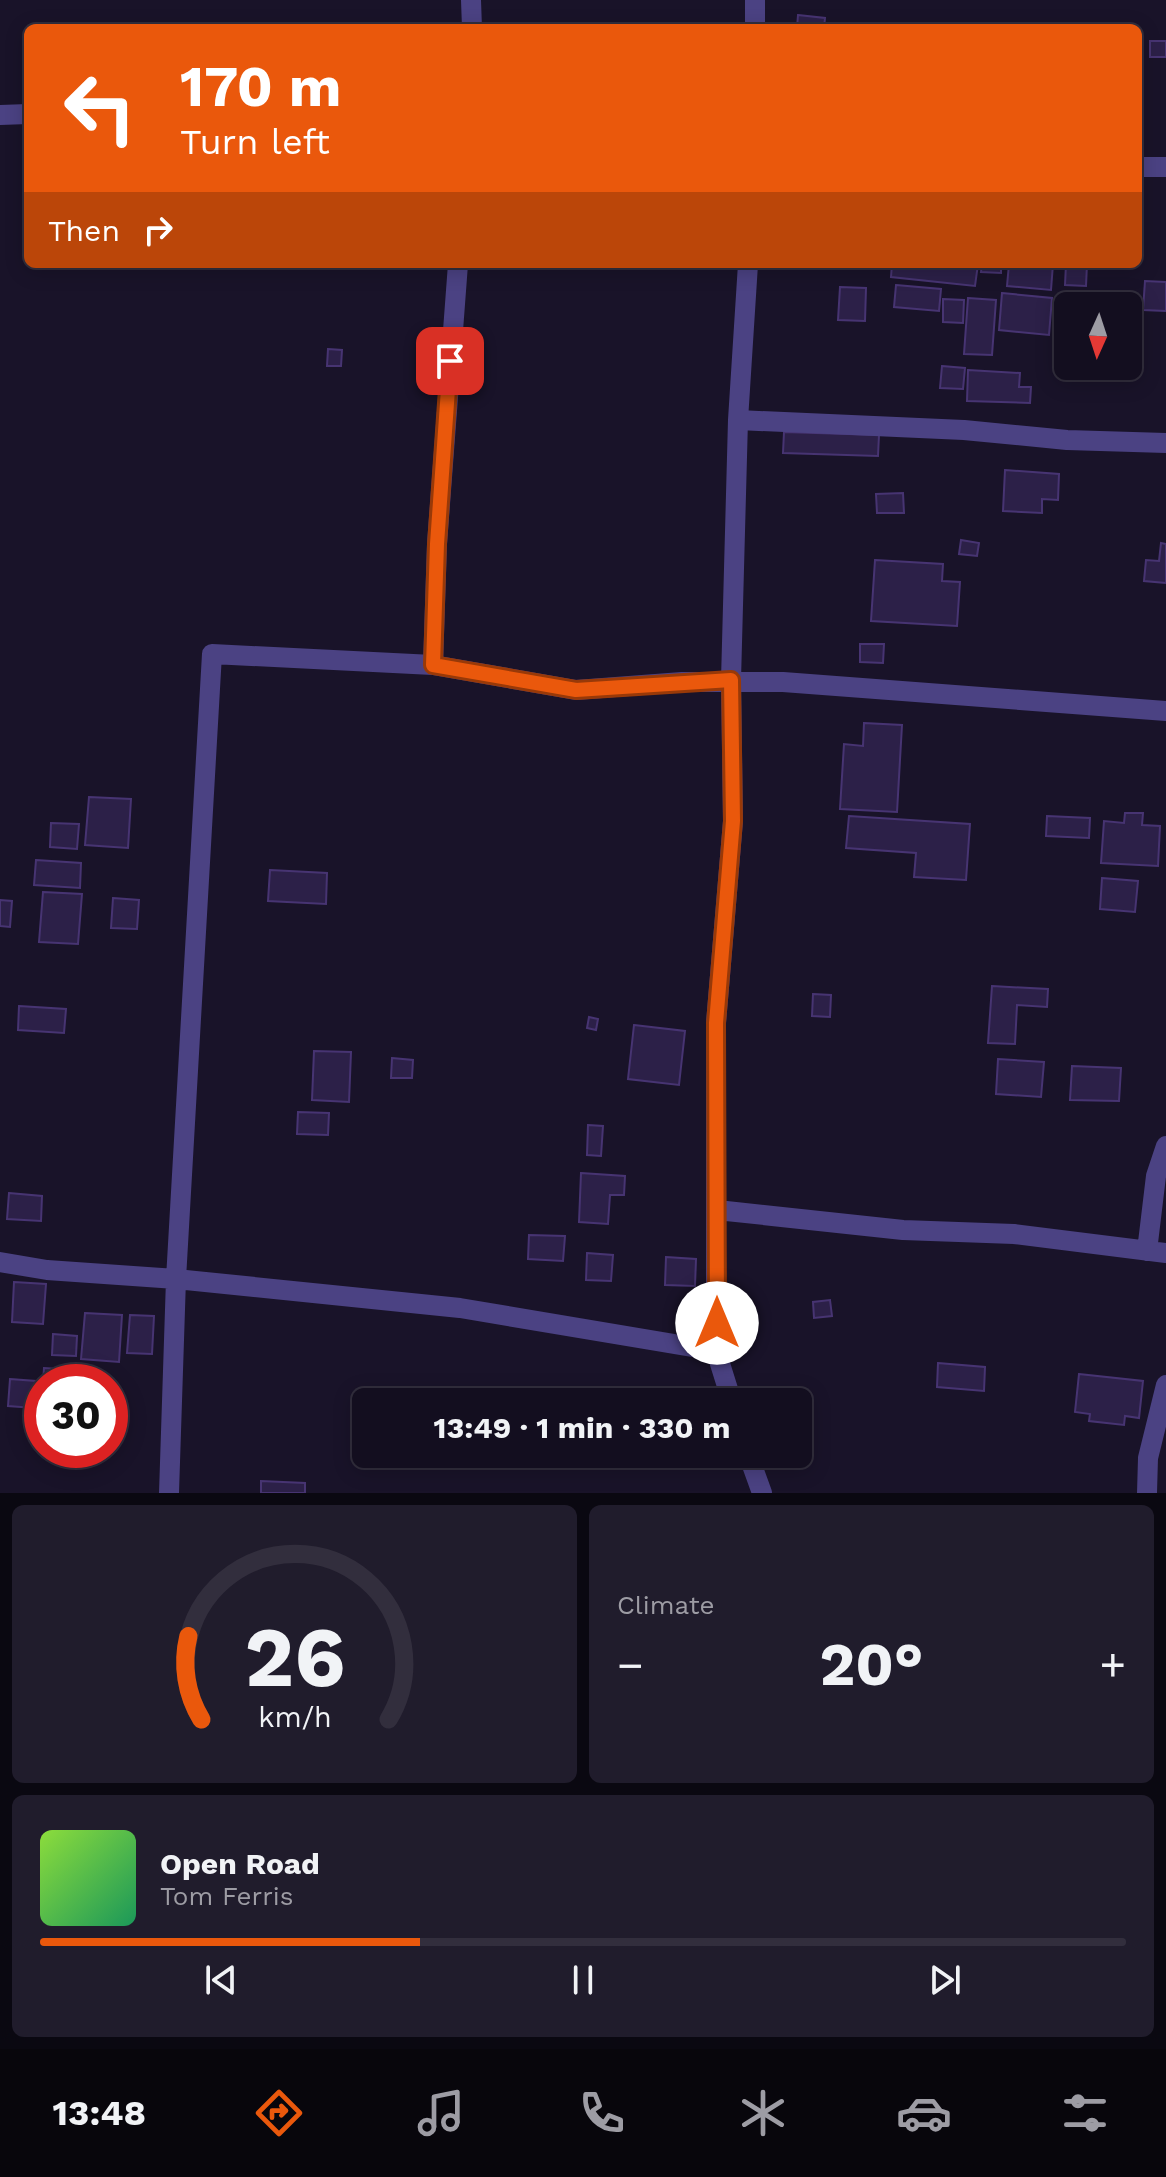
<!DOCTYPE html>
<meta charset="utf-8">
<style>
:root{--surface:#130e1f;--page:#201c2c;--text:#f1f3f6;--muted:#9d9ca4;--line:#322e3d;--accent:#ea580c}
body{margin:0;font-family:"Work Sans",sans-serif;background:var(--page);color:var(--text);height:100vh;display:flex;flex-direction:column;font-size:30px;white-space:nowrap}
*{box-sizing:border-box;margin:0}
p{font-size:26px;color:var(--muted)}
.icon{flex:none;width:44px;height:44px;fill:none;stroke:currentColor;stroke-width:2;stroke-linecap:round;stroke-linejoin:round}
.map{position:relative;height:1493px;overflow:hidden}
.panel{display:flex;flex-direction:column;gap:12px;padding:12px;background:#0a0811;flex:1}
.panel>*{flex:none}
.guide{position:absolute;left:24px;top:24px;width:1118px;height:244px;border-radius:12px;box-shadow:0 4px 20px #0003,0 0 0 2px var(--line);background:#ea580c;color:#fff;overflow:hidden}
.needle{width:52px;rotate:183deg}
.tools{position:absolute;left:1054px;top:292px;display:grid;gap:16px}
.tools a{display:grid;place-items:center;width:88px;height:88px;border-radius:12px;background:var(--surface);box-shadow:0 4px 20px #0003,0 0 0 2px var(--line);font-size:40px}
.speed{position:absolute;left:24px;top:1364px;display:flex;gap:16px;font-size:40px;font-weight:700;text-align:center}
.speed>*{display:grid;place-content:center;width:104px;height:104px;border-radius:50%;background:var(--surface);box-shadow:0 4px 20px #0003,0 0 0 2px var(--line);line-height:1}
.speed .limit{border:12px solid #d22;background:#fff;color:#111}
.pin{position:absolute;display:grid;place-items:center;width:68px;height:68px;color:#fff;margin:-34px;border-radius:16px;box-shadow:0 4px 12px #0006}
.me{position:absolute;width:88px;margin:-44px;rotate:0deg;stroke-linejoin:round;filter:drop-shadow(0 0 6px #0008)}
.turn{display:flex;align-items:center;gap:28px;height:168px;padding:0 24px;font-size:36px}
.turn .icon{width:104px;height:104px;stroke-width:2.5}
.turn b{display:block;font-size:56px;line-height:68px}
.then{display:flex;align-items:center;height:76px;padding:0 24px;background:#0003;gap:16px;font-size:30px}
.big{font-size:60px;font-weight:700;line-height:1.1}
.panel .widget{flex:1;display:flex;flex-direction:column;justify-content:center;gap:12px;min-width:0;padding:0 28px;border-radius:12px;background:var(--page)}
.panel .dial{align-items:center;gap:0}
.dial svg{height:208px;overflow:visible;fill:none;stroke:var(--line);stroke-width:7;stroke-linecap:round;text-anchor:middle}
.dial text{fill:var(--text);stroke:none}
.song{display:flex;align-items:center;gap:24px}
.cover{width:96px;height:96px;border-radius:12px;background:linear-gradient(135deg,hsl(90 70% 55%),hsl(150 70% 35%))}
.played{height:8px;border-radius:4px;background:linear-gradient(90deg,var(--accent) 35%,var(--line) 35%)}
.keys{display:flex;justify-content:space-around;direction:ltr}
.heat{display:flex;justify-content:space-between;align-items:center;font-size:44px;direction:ltr}
.panel .tiles{flex:1;display:grid;gap:12px;grid-template-columns:1fr 1fr}
.widget:last-child{grid-column:span 2}
.trip{position:absolute;left:352px;top:1388px;width:460px;height:80px;border-radius:12px;background:var(--surface);box-shadow:0 4px 20px #0003,0 0 0 2px var(--line);font-weight:700;line-height:80px;text-align:center}
.menu{display:flex;height:128px;justify-content:space-around;align-items:center;background:#08060c;color:var(--muted)}
.menu .icon{width:56px;height:56px}
.menu .selected{color:var(--accent)}
.menu b{font-size:36px;color:var(--text)}
.map>svg:first-child{display:block}
.building{fill:#2c2048;stroke:#473472;stroke-width:2}
.lines{fill:none;stroke-linecap:round;stroke-linejoin:round}
.street{stroke:#4b4283;stroke-width:20}
.route-casing{stroke:#983908;stroke-width:20}
.route{stroke:#ea580c;stroke-width:14}
</style>
<div class="map">
<svg width="1166" height="1493" viewBox="0 0 1166 1493">
<rect width="100%" height="100%" fill="#191329"/>
<path class="building" d="M798,15L825,18L824,28H797Z
M1150,41H1166V57H1150Z
M892,264H978L975,286L891,277Z
M982,264H1001V273L981,272Z
M1009,264H1053L1051,290L1007,286Z
M1066,264H1087L1086,286L1065,285Z
M1145,281L1166,282V311L1143,310Z
M896,285L941,289L939,311L894,307Z
M840,287L866,288L865,321L838,320Z
M1002,293L1052,298L1049,335L999,330Z
M968,298L996,300L992,355L964,354Z
M943,299L964,300L963,323L943,322Z
M328,349L342,350L341,366H327Z
M942,366L965,368L963,389L940,388Z
M968,370L1020,373L1019,387H1031L1030,403L967,401Z
M784,432L879,435L878,456L783,453Z
M1005,470L1059,474L1058,500L1042,499V513L1003,511Z
M903,493L904,513H877L876,494Z
M961,540L979,543L977,556L959,554Z
M1161,543L1166,544V583L1144,581L1146,560L1159,561Z
M875,560L943,564L942,581L960,582L957,626L871,621Z
M860,644H884L883,663L860,662Z
M864,723L902,725L897,812L840,809L844,744L863,746Z
M89,797L131,799L128,848L85,845Z
M1125,813H1143L1142,825L1160,826L1158,866L1101,863L1104,821L1124,823Z
M849,816L970,824L966,880L914,877L916,853L846,848Z
M1047,816L1090,818L1089,838L1046,836Z
M51,823L79,824L77,849L50,847Z
M36,860L81,863L80,888L34,885Z
M270,870L327,873L326,904L268,901Z
M1102,878L1138,881L1135,912L1100,909Z
M43,892L82,894L78,944L39,942Z
M113,898L139,900L137,929L111,928Z
M0,900L12,901L10,927L0,926Z
M992,986L1048,989L1047,1007L1017,1005L1015,1044L988,1043Z
M813,994L831,995L830,1017L812,1016Z
M19,1006L66,1009L64,1033L18,1030Z
M589,1017L598,1019L596,1030L587,1028Z
M634,1025L685,1031L679,1085L628,1079Z
M314,1051L351,1052L349,1102L312,1100Z
M392,1058L413,1060L412,1078H391Z
M998,1059L1044,1062L1041,1097L996,1094Z
M1072,1066L1121,1068L1119,1101L1070,1100Z
M298,1112L329,1113L328,1135L297,1134Z
M588,1125L603,1126L601,1156L587,1155Z
M581,1173L625,1176L624,1195H610L608,1224L579,1222Z
M9,1193L42,1196L41,1221L7,1219Z
M529,1235L565,1236L563,1261L528,1259Z
M587,1253L613,1255L611,1281L586,1280Z
M666,1257L696,1259L695,1286L665,1285Z
M14,1282L46,1284L43,1324L12,1322Z
M830,1300L832,1316L814,1318L813,1302Z
M85,1313L122,1315L119,1362L81,1359Z
M130,1315L154,1316L152,1354L127,1353Z
M53,1334L77,1336L76,1356L52,1355Z
M938,1363L985,1367L984,1391L937,1387Z
M44,1368L73,1370L72,1382H43Z
M1079,1374L1143,1381L1139,1418L1125,1416L1124,1425L1089,1421L1090,1414L1075,1412Z
M10,1379L36,1381L34,1408L8,1406Z
M261,1481L305,1483V1493H261Z"/>
<g class="lines">
<path class="street" d="M471,0L472,28
M755,0V28
M0,115L28,114
M1138,167H1166
M738,420L964,430L1067,440L1166,443
M433,665L437,544L458,264
M717,1210L903,1230L1014,1234L1166,1253
M1147,1251L1156,1176L1166,1146
M0,1262L47,1270L176,1279L460,1308L716,1351
M732,1402L716,1351V1023L733,821L731,680L738,420L748,264
M748,1454L762,1493
M169,1493L176,1279L212,654L433,665L576,690L682,682H783L1166,711
M1147,1493L1148,1458L1166,1385"/>
</g>
<g class="lines">
<defs>
<path id="route" d="M450,361L437,544L433,665L576,690L731,680L733,821L716,1023L717,1323"/>
</defs>
<use href="#route" class="route-casing"/>
<use href="#route" class="route"/>
</g>
</svg>
<div class="tools">
<a><svg class="needle" viewBox="-14 -14 28 28"><path d="M0-13l5 13h-10z" fill="#e53935"/><path d="M0 13l5-13h-10z" fill="#9d9ca4"/></svg></a>
</div>
<div class="speed"><div class="limit">30</div></div>
<div class="pin" style="left:450px;top:361px;background:#d93025"><svg class="icon" aria-label="arrive" viewBox="0 0 24 24"><path d="M6 21V4h12l-3 4 3 4H6"/></svg></div>
<svg class="me" style="left:717px;top:1323px" viewBox="-20 -20 40 40"><circle r="19" fill="#fff"/><path d="M0-13L10 11 0 6-10 11z" fill="#ea580c"/></svg>
<div class="trip">13:49 · 1 min · 330 m</div>
<div class="guide">
<div class="turn"><svg class="icon" aria-label="left" viewBox="0 0 24 24"><path d="M17 20v-9H6M10 6l-5 5 5 5"/></svg><div><b>170 m</b>Turn left</div></div>
<div class="then">Then<svg class="icon" aria-label="right" viewBox="0 0 24 24"><path d="M7 20v-9h11M14 6l5 5-5 5"/></svg></div>
</div>
</div>
<section class="panel">
<div class="tiles">
<div class="widget dial"><svg viewBox="0 0 100 80">
<path d="M14 69A42 42 0 1 1 86 69"/>
<path d="M14 69A42 42 0 0 1 9 37" stroke="#ea580c"/>
<text x="50" y="56" font-size="32" font-weight="700">26</text>
<text x="50" y="72" font-size="11">km/h</text>
</svg></div>
<div class="widget"><p>Climate</p>
<div class="heat"><a>−</a><b class="big">20°</b><a>+</a></div>
</div>
<div class="widget">
<div class="song"><i class="cover"></i><div><b>Open Road</b><p>Tom Ferris</p></div></div>
<div class="played"></div>
<div class="keys"><svg class="icon" aria-label="previous" viewBox="0 0 24 24"><path d="M18 5L8 12l10 7zM5 5v14"/></svg><svg class="icon" aria-label="pause" viewBox="0 0 24 24"><path d="M8 5v14M16 5v14"/></svg><svg class="icon" aria-label="next" viewBox="0 0 24 24"><path d="M6 5l10 7-10 7zM19 5v14"/></svg></div>
</div>
</div>
</section>
<nav class="menu">
<b>13:48</b>
<svg class="icon selected" aria-label="directions" viewBox="0 0 24 24"><path d="M12 3l9 9-9 9-9-9zM9 14v-3h6M13 9l2 2-2 2"/></svg>
<svg class="icon" aria-label="music" viewBox="0 0 24 24"><path d="M9 18V5l10-2v13"/><circle cx="6" cy="18" r="3"/><circle cx="16" cy="16" r="3"/></svg>
<svg class="icon" aria-label="phone" viewBox="0 0 24 24"><path d="M5 4h4l2 5-3 2q2 4 5 5l2-3 5 2v4C11 20 4 13 5 4z"/></svg>
<svg class="icon" aria-label="climate" viewBox="0 0 24 24"><path d="M12 3v18M4 7l16 10M4 17L20 7"/></svg>
<svg class="icon" aria-label="car" viewBox="0 0 24 24"><path d="M5 17H2v-5l4-1 3-4h7l3 4 3 1v5h-3M9 17h6M6 11h13"/><circle cx="7" cy="17" r="2"/><circle cx="17" cy="17" r="2"/></svg>
<svg class="icon" aria-label="filters" viewBox="0 0 24 24"><path d="M4 7h16M4 17h16"/><circle cx="9" cy="7" r="2"/><circle cx="15" cy="17" r="2"/></svg>
</nav>
